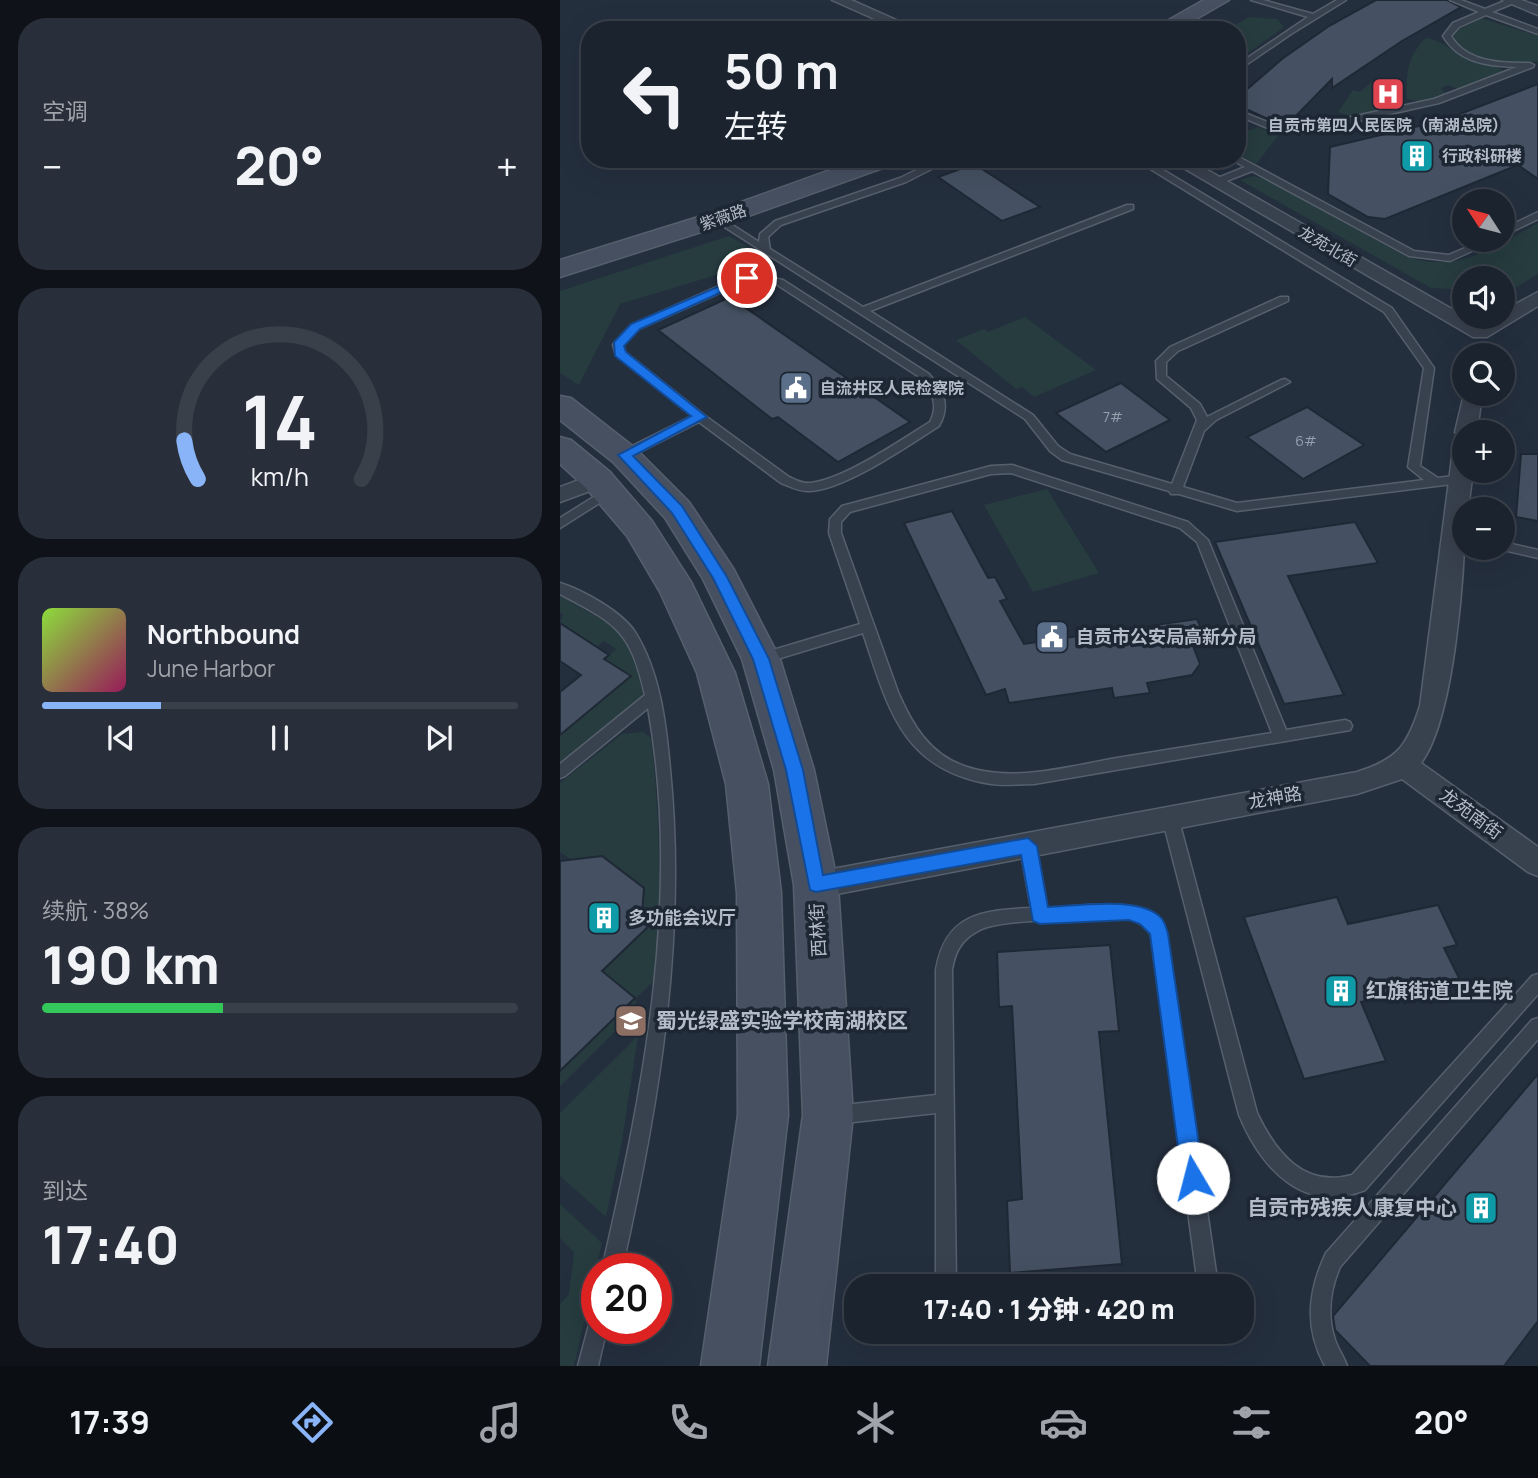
<!DOCTYPE html>
<html lang="zh">
<meta charset="utf-8">
<style>
:root{--surface:#1b232e;--page:#282f3a;--text:#f1f3f6;--muted:#a0a4aa;--line:#39404a;--accent:#8ab4f8}
body{margin:0;font-family:Manrope,"Noto Sans SC",sans-serif;background:var(--page);color:var(--text);height:100vh;display:flex;flex-direction:column;font-size:26px;white-space:nowrap}
*{box-sizing:border-box;margin:0}
p{font-size:23px;color:var(--muted)}
.icon{flex:none;width:38px;height:38px;fill:none;stroke:currentColor;stroke-width:2;stroke-linecap:round;stroke-linejoin:round}
.map{position:relative;flex:1;overflow:hidden}
.sheet{display:flex;flex-direction:column;gap:18px;padding:18px;background:#0f1319;width:560px}
.sheet>*{flex:none}
.hud{position:absolute;left:21px;top:21px;width:665px;height:147px;border-radius:28px;box-shadow:0 7px 28px #0002,0 0 0 2px var(--line);background:#1b232e;color:var(--text);overflow:hidden}
.needle{width:46px;rotate:306deg}
.buttons{position:absolute;left:892px;top:189px;display:grid;gap:14px}
.buttons a{display:grid;place-items:center;width:63px;height:63px;border-radius:50%;background:var(--surface);box-shadow:0 7px 28px #0002,0 0 0 2px var(--line);font-size:35px}
.speed{position:absolute;left:21px;top:1253px;display:flex;gap:14px;font-size:35px;font-weight:700;text-align:center}
.speed>*{display:grid;place-content:center;width:91px;height:91px;border-radius:50%;background:var(--surface);box-shadow:0 7px 28px #0002,0 0 0 2px var(--line);line-height:1}
.speed .limit{border:10px solid #d22;background:#fff;color:#111}
.pin{position:absolute;display:grid;place-items:center;width:60px;height:60px;color:#fff;margin:-30px;border:4px solid #fff;border-radius:50%;box-shadow:0 2px 7px #0007}
.me{position:absolute;width:77px;margin:-38px;rotate:352deg;stroke-linejoin:round;filter:drop-shadow(0 0 5px #0008)}
.turn{display:flex;align-items:center;gap:24px;height:147px;padding:0 28px;font-size:32px}
.turn .icon{width:91px;height:91px;stroke-width:2.5}
.turn b{display:block;font-size:49px;line-height:60px}
.big{font-size:52px;font-weight:800;line-height:1.1}
.sheet .tile{flex:1;display:flex;flex-direction:column;justify-content:center;gap:10px;min-width:0;padding:0 24px;border-radius:28px;background:var(--page)}
.sheet .dial{align-items:center;gap:0}
.dial svg{height:182px;overflow:visible;fill:none;stroke:var(--line);stroke-width:7;stroke-linecap:round;text-anchor:middle}
.dial text{fill:var(--text);stroke:none}
.song{display:flex;align-items:center;gap:21px}
.cover{width:84px;height:84px;border-radius:10px;background:linear-gradient(135deg,hsl(90 70% 55%),hsl(330 70% 35%))}
.played{height:7px;border-radius:4px;background:linear-gradient(90deg,var(--accent) 25%,var(--line) 25%)}
.keys{display:flex;justify-content:space-around;direction:ltr}
.heat{display:flex;justify-content:space-between;align-items:center;font-size:38px;direction:ltr}
.charge{height:10px;border-radius:5px;background:linear-gradient(90deg,#34c759 38%,var(--line) 0)}
.trip{position:absolute;left:284px;top:1274px;width:410px;height:70px;border-radius:28px;background:var(--surface);box-shadow:0 7px 28px #0002,0 0 0 2px var(--line);font-weight:800;line-height:70px;text-align:center}
.dock{display:flex;height:112px;justify-content:space-around;align-items:center;background:#0b0e12;color:var(--muted)}
.dock .icon{width:49px;height:49px}
.dock .on{color:var(--accent)}
.dock b{font-size:32px;color:var(--text)}
main{display:flex;flex:1;min-height:0}
.map>svg:first-child{display:block}
.green{fill:#263c3f}
.building{fill:#455162;stroke:#1f2835;stroke-width:2}
.lines{fill:none;stroke-linecap:round;stroke-linejoin:round}
.lane-casing{stroke:#565f6c;stroke-width:3}
.street-casing{stroke:#565f6c;stroke-width:3}
.secondary-casing{stroke:#565f6c;stroke-width:3}
.lane{fill:#38414e;fill-rule:evenodd}
.street{fill:#38414e;fill-rule:evenodd}
.secondary{fill:#465061;fill-rule:evenodd}
.route{fill:#1a73e8;stroke:#114b97;stroke-width:2}
.labels{text-anchor:middle;stroke-width:7;stroke-linejoin:round;paint-order:stroke}
.number-label{font-size:14px;fill:#98a1af}
.far-poi-label{font-size:16px;font-weight:bold;fill:#b4bcc9;stroke:#1d2633;text-anchor:start}
.far-street-label{font-size:16px;fill:#b4bcc9;stroke:#1d2633}
.poi-label{font-size:18px;font-weight:bold;fill:#b4bcc9;stroke:#1d2633;text-anchor:start}
.street-label{font-size:18px;fill:#b4bcc9;stroke:#1d2633}
.near-poi-label{font-size:21px;font-weight:bold;fill:#b4bcc9;stroke:#1d2633;text-anchor:start}
</style>
<main>
<section class="sheet">
<div class="tile"><p>空调</p>
<div class="heat"><a>−</a><b class="big">20°</b><a>+</a></div>
</div>
<div class="tile dial"><svg viewBox="0 0 100 80">
<path d="M14 69A42 42 0 1 1 86 69"/>
<path d="M14 69A42 42 0 0 1 8 52" stroke="#8ab4f8"/>
<text x="50" y="56" font-size="32" font-weight="700">14</text>
<text x="50" y="72" font-size="11">km/h</text>
</svg></div>
<div class="tile">
<div class="song"><i class="cover"></i><div><b>Northbound</b><p>June Harbor</p></div></div>
<div class="played"></div>
<div class="keys"><svg class="icon" aria-label="previous" viewBox="0 0 24 24"><path d="M18 5L8 12l10 7zM5 5v14"/></svg><svg class="icon" aria-label="pause" viewBox="0 0 24 24"><path d="M8 5v14M16 5v14"/></svg><svg class="icon" aria-label="next" viewBox="0 0 24 24"><path d="M6 5l10 7-10 7zM19 5v14"/></svg></div>
</div>
<div class="tile"><p>续航 · 38%</p><b class="big">190 km</b><div class="charge"></div></div>
<div class="tile"><p>到达</p><b class="big">17:40</b></div>
</section>
<div class="map">
<svg width="978" height="1366" viewBox="0 0 978 1366">
<rect width="100%" height="100%" fill="#242f3e"/>
<path class="green" d="M689,17L717,19L724,27L677,61V30H667Z
M921,18L978,36V61C951,64 915,63 894,42V32Z
M866,38C883,40 891,52 907,58C919,63 935,62 944,72L900,90L888,85L881,88L886,95L864,102L847,99C846,74 847,56 866,38Z
M816,78L829,81L828,111L794,118L778,112L793,90L800,92Z
M698,127L719,135L696,164L677,154V135Z
M694,176L705,179L845,256C896,275 934,247 978,223V274L949,292L943,291V278H905V290L871,288L680,180Z
M169,236L210,259L60,304L19,385L0,373V291Z
M465,317L536,370L474,397L462,387L456,389L396,340L424,329L428,332Z
M487,489L539,573L473,592L424,505Z
M0,596L62,631L85,690L78,702L0,764V735L70,676L45,659L56,649L44,641L37,647L0,623L3,615L0,612Z
M83,732L91,738C101,818 100,897 97,978L76,998L74,1013L0,1086V1071L75,999L43,972L93,922L82,914L84,887L42,857L12,860L0,852V783L62,734Z
M78,1036L62,1141L46,1217L0,1176V1113Z
M0,1204L42,1243L14,1366H0V1304L9,1294L14,1252L0,1238Z"/>
<path class="building" d="M816,0H887L901,7L842,41L772,88V79L729,123H717L677,105V98L722,59L769,26Z
M978,84V179L958,165L825,219L808,217L768,194L770,147L884,120Z
M414,164L436,178L480,207L442,221L378,177Z
M170,297L350,422L278,462L218,417L212,419L98,330Z
M561,383L610,420L546,452L496,413Z
M747,407L804,445L743,479L687,437Z
M961,454H978V521L956,517Z
M392,511L428,578L435,577L447,599L440,601L464,644L637,619L647,643L633,646L640,664L632,675L587,683L590,693L554,698L552,688L449,703L445,689L426,695L344,523Z
M795,522L818,563L728,576L784,695L724,704L655,542Z
M0,623L49,655L44,659L71,676L0,735V692L21,675L0,661Z
M42,856L84,888L82,914L93,922L42,971L75,998L0,1071V861Z
M777,897L788,924L878,905L897,945L884,948L900,980L801,1002L826,1061L744,1079L684,917Z
M550,945L559,1031L539,1032L562,1264L450,1273L447,1201L462,1199L452,1006L439,1007L437,952Z
M978,1074V1321L944,1366H810L775,1330L773,1316Z"/>
<g class="lines">
<defs>
<path id="lane" d="M691,0H703L753,14L777,0H786L731,34L677,71V65L748,17Z
M890,0H901L925,9L947,0H954V3L932,12L978,29V34L926,15L899,27L891,36C907,63 942,63 970,63L974,65L973,67L879,103L745,133L710,129L677,115V110L715,125L745,127L874,99L957,67C928,66 899,63 883,36L893,23L919,12Z
M677,156L854,251L889,255L924,240H936L890,261L849,256L692,171L659,184H653V180L685,167L674,161L673,159H677Z
M379,159H391L346,182L221,225L208,237L210,249L303,307L567,205H573V209L310,311L473,415L498,446L510,454L612,484L637,420L631,408L597,379L596,361L610,347L720,297H728V301L618,351L606,362V376L640,404L647,417L721,380L725,379L730,382L656,420L644,431L623,487L677,503L864,480L848,467L864,368L824,312L574,159H585L832,308L874,368L860,466L878,478L900,475L906,479L900,483L677,511L619,494H611L609,491L502,460L490,451L465,419L152,219L160,217L199,242L200,234L215,221L340,178Z
M978,212V219L943,236V229Z
M195,274L223,280L369,374C383,390 391,405 379,426C349,445 282,492 247,491C238,491 229,486 221,483L139,422L68,458H60V452L132,416L56,355L53,345L54,343L71,325L170,281ZM195,280L216,284L361,378C372,391 379,405 370,422C341,440 283,480 250,483C242,484 236,480 229,477L144,415L65,352L63,345L79,329L178,285Z
M452,465L628,522L648,540L726,730L785,720L790,722L792,726L790,730L474,784C460,784 445,786 431,784C342,770 328,708 303,633L201,664L196,663L194,659L196,655L300,624L269,533L270,519L282,506L431,466ZM451,473L620,528L637,542L712,733C662,741 613,749 563,757C513,765 454,784 404,766C369,754 352,724 338,692L281,533V522L290,512L431,474Z
M48,488L54,492L52,495L0,528V518Z
M943,542L978,550V558L939,549L943,548Z
M0,583C23,590 62,612 75,632C100,672 106,723 110,769C127,938 99,1104 62,1269H42C84,1088 122,894 88,708L5,776L0,778V764L85,695C70,629 56,624 0,594Z
M610,811L615,813L618,817L697,1113C716,1153 744,1188 792,1175L972,976L978,974V994L805,1190C743,1215 701,1168 679,1115L602,817L605,813Z
M468,839L474,841L476,846L487,908C515,907 574,897 596,916C601,921 604,928 607,935L658,1286H638L591,935C585,926 579,921 569,919C537,920 441,917 418,931C401,940 395,952 392,970L396,1286H376V1113L275,1124L269,1121L266,1115L269,1109L275,1106L376,1095V970C385,914 422,910 471,908L460,846L462,841Z
M978,1018V1039L780,1267C770,1290 767,1316 775,1340C778,1349 784,1357 787,1366H765C744,1328 748,1291 766,1253L972,1020Z
M37,1318V1328H47L38,1366H18L30,1321Z"/>
<path id="street" d="M272,0H291L359,30H339Z
M942,0H961L978,6V15Z
M608,159H628L920,325L933,317H943V311L978,292V306L927,337H913Z
M905,390V394H922L917,432H905V471H913L908,509H905C905,568 895,718 861,763L978,847V876L968,872L842,779L797,794L256,898L245,894L241,885L245,876L256,872L797,772C838,759 847,746 860,706L894,442L899,437L895,432Z
M38,473L46,475L49,480L46,485L0,502V487Z"/>
<path id="secondary" d="M644,0H669L617,30H591Z
M301,159H337L334,164L166,224L0,277V260L148,214Z
M0,396L11,398L75,448L129,502L173,568L220,659L254,770L278,885L293,1115L266,1366H208L243,1115L234,885L214,770L182,659L143,579L105,518L53,462L0,420Z
M0,437L11,440L50,472L92,521L131,582L175,673L208,784L221,893L228,1115L199,1366H141L178,1115L177,893L166,784L137,673L100,592L67,536L26,488L0,464Z"/>
</defs>
<use href="#lane" class="lane-casing"/>
<use href="#street" class="street-casing"/>
<use href="#secondary" class="secondary-casing"/>
<use href="#lane" class="lane"/>
<use href="#street" class="street"/>
<use href="#secondary" class="secondary"/>
</g>
<path class="route" d="M183,276L193,278L80,329L64,346L66,352L147,417L73,456L122,506L167,577L209,659L243,770L263,875L468,838L477,846L488,907C515,906 583,895 602,919C605,923 607,930 608,934L644,1178L641,1186L633,1189L625,1186L622,1178L590,934L580,924L569,920L480,924L473,921L461,855L256,892L250,890L226,770L193,659L153,578L112,513L58,455L131,416L55,356L54,342L71,324Z"/>
<defs>
<symbol id="hospital-square" viewBox="-11 -11 22 22"><rect x="-9" y="-9" width="18" height="18" rx="4" fill="#e0444e" stroke="#1d2633"/><path d="M-5-5h3v3.5h4V-5h3V5h-3V1.5h-4V5h-3Z" fill="#fff"/></symbol>
<symbol id="building-square" viewBox="-11 -11 22 22"><rect x="-9" y="-9" width="18" height="18" rx="4" fill="#0f9aa8" stroke="#1d2633"/><path d="M-4-6H4V6H1V3H-1V6H-4ZM-2.5-4.3h1.7v1.8h-1.7ZM.8-4.3h1.7v1.8H.8ZM-2.5-1h1.7V.8h-1.7ZM.8-1h1.7V.8H.8Z" fill="#fff"/></symbol>
<symbol id="civic-square" viewBox="-11 -11 22 22"><rect x="-9" y="-9" width="18" height="18" rx="4" fill="#5c6f8a" stroke="#1d2633"/><path d="M-.6-6.5H3V-4.5H.6V-3L4-1V1h2V6H-6V1h2V-1L-.6-3ZM-1.2 2.5V6h2.4V2.5Z" fill="#fff"/></symbol>
<symbol id="school-square" viewBox="-11 -11 22 22"><rect x="-9" y="-9" width="18" height="18" rx="4" fill="#8d6e63" stroke="#1d2633"/><path d="M0-5L7-2L0 1L-7-2ZM-4 1L0 2.5L4 1V4Q0 6-4 4Z" fill="#fff"/></symbol>
</defs>
<g fill-rule="evenodd">
<use href="#hospital-square" x="809" y="75" width="38" height="38"/>
<use href="#building-square" x="838" y="137" width="38" height="38"/>
<use href="#civic-square" x="217" y="369" width="38" height="38"/>
<use href="#civic-square" x="473" y="618" width="38" height="38"/>
<use href="#building-square" x="25" y="899" width="38" height="38"/>
<use href="#building-square" x="762" y="972" width="38" height="38"/>
<use href="#school-square" x="52" y="1002" width="38" height="38"/>
<use href="#building-square" x="902" y="1189" width="38" height="38"/>
</g>
<g class="labels">
<g class="number-label">
<text x="553" y="422">7#</text>
<text x="746" y="446">6#</text>
</g>
<g class="far-poi-label">
<text x="828" y="131" text-anchor="middle">自贡市第四人民医院（南湖总院）</text>
<text x="882" y="162">行政科研楼</text>
<text x="260" y="394">自流井区人民检察院</text>
</g>
<g class="far-street-label">
<text transform="translate(163 217) rotate(-19)" y="6">紫薇路</text>
<text transform="translate(768 246) rotate(30)" y="6">龙苑北街</text>
</g>
<g class="poi-label">
<text x="516" y="643">自贡市公安局高新分局</text>
<text x="68" y="924">多功能会议厅</text>
</g>
<g class="street-label">
<text transform="translate(715 798) rotate(-10)" y="6">龙神路</text>
<text transform="translate(911 814) rotate(36)" y="6">龙苑南街</text>
<text transform="translate(258 930) rotate(-93)" y="6">西林街</text>
</g>
<g class="near-poi-label">
<text x="806" y="998">红旗街道卫生院</text>
<text x="96" y="1028">蜀光绿盛实验学校南湖校区</text>
<text x="897" y="1215" text-anchor="end">自贡市残疾人康复中心</text>
</g>
</g>
</svg>
<div class="buttons">
<a><svg class="needle" viewBox="-14 -14 28 28"><path d="M0-13l5 13h-10z" fill="#e53935"/><path d="M0 13l5-13h-10z" fill="#a0a4aa"/></svg></a>
<a><svg class="icon" aria-label="sound" viewBox="0 0 24 24"><path d="M4 9h4l5-4v14l-5-4H4zM17 9q2 3 0 6"/></svg></a>
<a><svg class="icon" aria-label="search" viewBox="0 0 24 24"><circle cx="10" cy="10" r="6"/><path d="M15 15l6 6"/></svg></a>
<a>+</a>
<a>−</a>
</div>
<div class="speed"><div class="limit">20</div></div>
<div class="pin" style="left:187px;top:278px;background:#d93025"><svg class="icon" aria-label="arrive" viewBox="0 0 24 24"><path d="M6 21V4h12l-3 4 3 4H6"/></svg></div>
<svg class="me" style="left:633px;top:1178px" viewBox="-20 -20 40 40"><circle r="19" fill="#fff"/><path d="M0-13L10 11 0 6-10 11z" fill="#1a73e8"/></svg>
<div class="trip">17:40 · 1 分钟 · 420 m</div>
<div class="hud">
<div class="turn"><svg class="icon" aria-label="left" viewBox="0 0 24 24"><path d="M17 20v-9H6M10 6l-5 5 5 5"/></svg><div><b>50 m</b>左转</div></div>
</div>
</div>
</main>
<nav class="dock">
<b>17:39</b>
<svg class="icon on" aria-label="directions" viewBox="0 0 24 24"><path d="M12 3l9 9-9 9-9-9zM9 14v-3h6M13 9l2 2-2 2"/></svg>
<svg class="icon" aria-label="music" viewBox="0 0 24 24"><path d="M9 18V5l10-2v13"/><circle cx="6" cy="18" r="3"/><circle cx="16" cy="16" r="3"/></svg>
<svg class="icon" aria-label="phone" viewBox="0 0 24 24"><path d="M5 4h4l2 5-3 2q2 4 5 5l2-3 5 2v4C11 20 4 13 5 4z"/></svg>
<svg class="icon" aria-label="climate" viewBox="0 0 24 24"><path d="M12 3v18M4 7l16 10M4 17L20 7"/></svg>
<svg class="icon" aria-label="car" viewBox="0 0 24 24"><path d="M5 17H2v-5l4-1 3-4h7l3 4 3 1v5h-3M9 17h6M6 11h13"/><circle cx="7" cy="17" r="2"/><circle cx="17" cy="17" r="2"/></svg>
<svg class="icon" aria-label="filters" viewBox="0 0 24 24"><path d="M4 7h16M4 17h16"/><circle cx="9" cy="7" r="2"/><circle cx="15" cy="17" r="2"/></svg>
<b>20°</b>
</nav>
